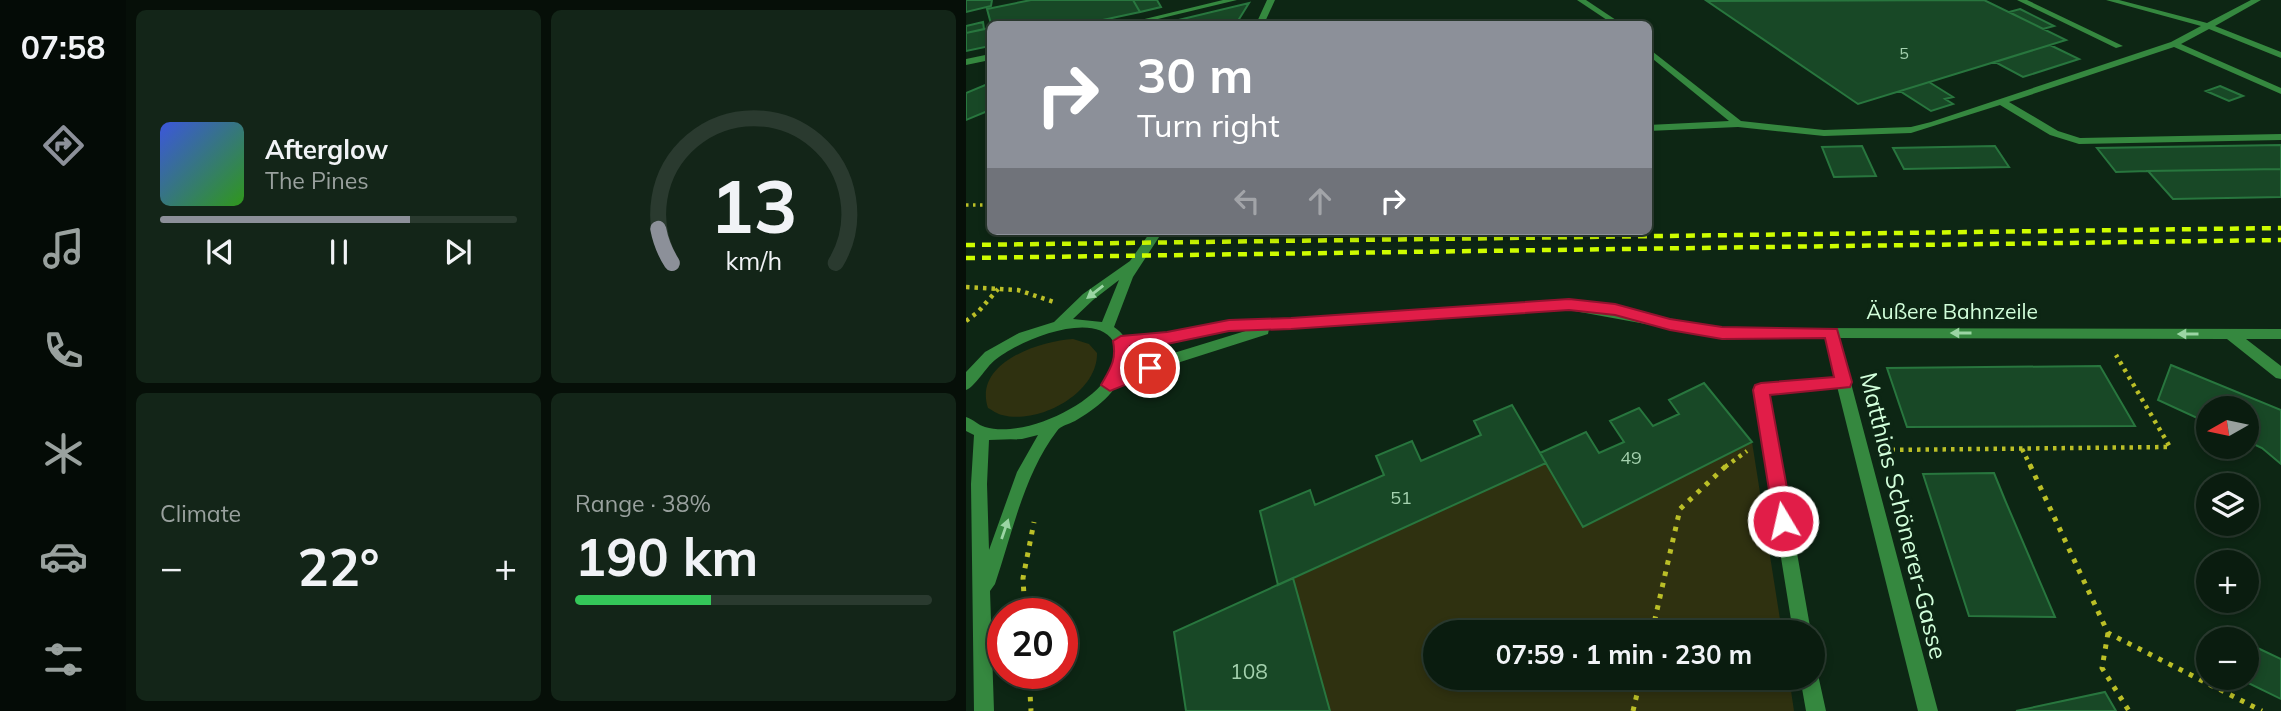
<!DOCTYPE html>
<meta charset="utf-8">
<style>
:root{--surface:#0a1c0f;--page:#132518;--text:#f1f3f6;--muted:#99a19e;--line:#2a3a2f;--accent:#8c9099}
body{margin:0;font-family:Mulish,sans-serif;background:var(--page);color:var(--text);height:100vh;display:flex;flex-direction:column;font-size:26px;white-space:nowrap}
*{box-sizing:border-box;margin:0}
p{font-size:23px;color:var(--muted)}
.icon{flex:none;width:38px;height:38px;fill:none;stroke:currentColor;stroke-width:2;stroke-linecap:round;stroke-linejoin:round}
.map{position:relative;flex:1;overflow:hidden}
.drawer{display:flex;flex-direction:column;gap:10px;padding:10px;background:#060f08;width:840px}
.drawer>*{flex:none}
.banner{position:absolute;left:21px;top:21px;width:665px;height:214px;border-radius:10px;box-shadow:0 4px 10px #0003,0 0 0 2px var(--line);background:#8c9099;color:#fff;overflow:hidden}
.needle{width:46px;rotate:261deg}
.buttons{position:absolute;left:1230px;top:396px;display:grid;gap:14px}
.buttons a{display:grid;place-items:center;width:63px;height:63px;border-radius:50%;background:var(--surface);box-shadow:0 4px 10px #0003,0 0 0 2px var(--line);font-size:35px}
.speed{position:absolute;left:21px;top:598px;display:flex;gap:14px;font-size:35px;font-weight:700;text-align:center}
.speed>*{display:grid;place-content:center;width:91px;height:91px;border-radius:50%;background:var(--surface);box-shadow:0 4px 10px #0003,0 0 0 2px var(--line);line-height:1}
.speed .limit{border:10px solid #d22;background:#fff;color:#111}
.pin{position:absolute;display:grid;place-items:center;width:60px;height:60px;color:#fff;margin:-30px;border:4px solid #fff;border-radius:50%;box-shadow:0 2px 7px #0007}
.me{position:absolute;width:77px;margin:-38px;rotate:351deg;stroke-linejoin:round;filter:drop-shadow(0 0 5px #0008)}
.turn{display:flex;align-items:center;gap:24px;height:147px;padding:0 35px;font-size:32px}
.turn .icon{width:91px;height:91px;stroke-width:2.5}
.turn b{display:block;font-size:49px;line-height:60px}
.lanes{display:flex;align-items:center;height:66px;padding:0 35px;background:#0003;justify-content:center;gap:35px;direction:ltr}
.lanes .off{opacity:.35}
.big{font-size:52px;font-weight:700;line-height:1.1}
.drawer .tile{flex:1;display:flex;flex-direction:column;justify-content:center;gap:10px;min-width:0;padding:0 24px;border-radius:10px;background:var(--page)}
.drawer .dial{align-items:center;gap:0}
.dial svg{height:182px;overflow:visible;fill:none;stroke:var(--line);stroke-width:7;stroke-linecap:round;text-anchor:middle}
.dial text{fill:var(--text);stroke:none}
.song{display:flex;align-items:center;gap:21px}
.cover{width:84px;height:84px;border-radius:10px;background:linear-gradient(135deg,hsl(230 70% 55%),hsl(110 70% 35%))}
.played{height:7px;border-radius:4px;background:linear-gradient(90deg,var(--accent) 70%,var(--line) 70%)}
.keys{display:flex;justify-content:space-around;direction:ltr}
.heat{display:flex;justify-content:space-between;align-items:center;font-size:38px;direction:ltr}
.charge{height:10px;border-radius:5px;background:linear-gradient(90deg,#34c759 38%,var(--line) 0)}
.drawer .tiles{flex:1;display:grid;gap:10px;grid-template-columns:repeat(2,1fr)}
.trip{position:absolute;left:457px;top:620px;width:402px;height:70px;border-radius:35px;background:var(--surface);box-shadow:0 4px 10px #0003,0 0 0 2px var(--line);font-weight:700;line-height:70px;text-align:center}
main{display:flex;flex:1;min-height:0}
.dock{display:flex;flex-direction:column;width:126px;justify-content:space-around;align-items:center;background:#040b06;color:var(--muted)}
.dock .icon{width:49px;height:49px}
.dock .on{color:var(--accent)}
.dock b{font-size:32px;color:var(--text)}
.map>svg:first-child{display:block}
.green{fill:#2f3110}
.building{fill:#184826;stroke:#28763e;stroke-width:2}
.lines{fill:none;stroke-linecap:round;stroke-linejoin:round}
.path-far2{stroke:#bbbf27;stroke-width:3.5;stroke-dasharray:2.5 4.5;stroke-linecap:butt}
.path-far1{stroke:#bbbf27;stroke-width:4.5;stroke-dasharray:3.5 5;stroke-linecap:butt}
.path{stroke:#bbbf27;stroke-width:5;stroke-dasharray:4.5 7;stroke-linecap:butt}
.service{fill:#35883f;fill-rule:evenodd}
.minor{fill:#35883f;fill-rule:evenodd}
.tertiary{fill:#35883f;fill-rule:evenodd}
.rail{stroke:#cefd00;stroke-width:4.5;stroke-dasharray:9 7;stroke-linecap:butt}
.oneway{fill:#9bd5a4}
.route{fill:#e11d48;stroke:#92132f;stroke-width:2}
.labels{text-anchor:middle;stroke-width:7;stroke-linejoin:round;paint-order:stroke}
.far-number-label{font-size:16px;fill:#a4d1ae}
.number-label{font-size:18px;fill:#a4d1ae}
.street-label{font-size:21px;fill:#d2ffdb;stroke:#0d2614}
.near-number-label{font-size:21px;fill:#a4d1ae}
.near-street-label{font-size:24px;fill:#d2ffdb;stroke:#0d2614}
</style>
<main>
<nav class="dock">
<b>07:58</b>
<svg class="icon on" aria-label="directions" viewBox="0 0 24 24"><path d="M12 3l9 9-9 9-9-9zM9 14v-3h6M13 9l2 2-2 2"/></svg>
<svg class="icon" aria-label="music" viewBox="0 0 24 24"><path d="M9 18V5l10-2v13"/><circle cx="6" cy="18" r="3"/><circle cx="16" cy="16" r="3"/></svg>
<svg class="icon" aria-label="phone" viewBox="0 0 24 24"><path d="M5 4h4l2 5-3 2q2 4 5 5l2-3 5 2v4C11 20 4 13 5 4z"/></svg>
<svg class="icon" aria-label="climate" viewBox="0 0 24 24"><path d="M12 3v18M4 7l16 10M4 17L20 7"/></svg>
<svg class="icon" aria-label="car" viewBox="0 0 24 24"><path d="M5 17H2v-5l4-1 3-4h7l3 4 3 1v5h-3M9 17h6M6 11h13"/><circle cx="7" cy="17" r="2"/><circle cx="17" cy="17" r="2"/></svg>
<svg class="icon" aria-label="filters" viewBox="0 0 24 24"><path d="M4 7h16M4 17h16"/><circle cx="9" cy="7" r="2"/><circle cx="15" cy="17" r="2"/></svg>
</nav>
<section class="drawer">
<div class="tiles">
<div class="tile">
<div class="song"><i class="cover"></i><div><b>Afterglow</b><p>The Pines</p></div></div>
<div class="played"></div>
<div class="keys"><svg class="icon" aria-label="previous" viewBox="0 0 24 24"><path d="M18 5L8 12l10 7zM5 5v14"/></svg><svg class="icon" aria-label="pause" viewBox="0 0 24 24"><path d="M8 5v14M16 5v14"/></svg><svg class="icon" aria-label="next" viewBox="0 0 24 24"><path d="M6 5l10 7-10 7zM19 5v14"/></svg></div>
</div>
<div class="tile dial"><svg viewBox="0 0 100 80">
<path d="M14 69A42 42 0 1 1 86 69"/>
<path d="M14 69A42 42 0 0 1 8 54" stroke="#8c9099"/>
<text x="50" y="56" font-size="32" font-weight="700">13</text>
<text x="50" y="72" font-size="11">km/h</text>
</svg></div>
<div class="tile"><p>Climate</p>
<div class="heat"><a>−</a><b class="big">22°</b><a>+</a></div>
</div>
<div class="tile"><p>Range · 38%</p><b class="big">190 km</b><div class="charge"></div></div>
</div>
</section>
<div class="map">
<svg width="1315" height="711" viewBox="0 0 1315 711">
<rect width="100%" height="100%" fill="#0d2614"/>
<path class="green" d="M107,339L123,344L131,353C132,393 73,425 36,415C31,414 26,410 22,408C7,363 73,341 107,339Z
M786,442L816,632H469V677H823L828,711H364L327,579L580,463L617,526Z"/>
<path class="building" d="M0,0H26L25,6L0,12Z
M65,0H167L174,12L118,24H25L21,9Z
M167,0H191L195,7L174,12Z
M1018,0L1100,40L892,104L741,1Z
M283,3L270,24L200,23Z
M1054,9L1088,26L1077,29L1043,12Z
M17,22L18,29L0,33V26Z
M24,28V46L0,51V33Z
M1084,45L1113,59L1057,77L1029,62Z
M963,82L987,97L979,99L987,104L965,111L934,91Z
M24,83V110L0,120V93Z
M1254,86L1277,96L1263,101L1240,91Z
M1315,145V169L1182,171L1150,172L1131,148Z
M896,146L910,176L868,177L856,147Z
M1029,146L1043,167L938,169L927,148Z
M1315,169V197L1207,199L1182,171Z
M1205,365L1315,410V464L1296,448L1281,441V408H1242V423L1192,400Z
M1134,366L1169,426L941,427L921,368Z
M738,383L786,442L617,527L574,453L620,432L633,453L658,442L644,421L673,408L687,426L713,414L703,400Z
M546,405L580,463L312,585L294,511L344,490L349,505L418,475L410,456L446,441L455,461L515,435L508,421Z
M1028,473L1039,500L1089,617L1003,616L957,474Z
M327,578L364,711H220L208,632Z
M1250,629L1271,639H1249Z
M1281,643L1315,659V699L1270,677H1281Z
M1139,692L1150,711H1050Z"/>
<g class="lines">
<path class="path-far2" d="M0,205H24"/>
<path class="path-far1" d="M0,287L52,290L88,302
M0,321L12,312L32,289
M1056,449L1065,467
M917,450L1204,447L1150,355
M759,467L781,451"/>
<path class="path" d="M1064,465L1142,633L1296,711
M59,614L57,578L68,522
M686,632L714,509L761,465
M1142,633L1136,668L1163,711
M63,674L65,711
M667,711L675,677"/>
<path class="service" d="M611,0H620L656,24H647Z
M1051,0H1061L1157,46L1150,48Z
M1140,0H1153L1241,23L1285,0H1295L1249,26L1315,52V58L1243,29L1215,44L1315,88V94L1208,47L1043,102L1092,131L1114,138L1315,134V140L1113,144L1084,135L1034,105L945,133L858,136L772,127L682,131V125L763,121L682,55V48L775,121L858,130L945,127L965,122L1205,42L1235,26Z
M878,376L883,378L885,382L883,386L878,388L803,395L845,632H827L788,390L790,386L795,384Z
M847,668L851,670L860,711H840L834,677H847Z"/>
<path class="minor" d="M257,0H271L171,24H158Z
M24,54V60L0,65V59Z
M603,300L756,328L1315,329V339H1280L1315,366V379L1310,378L1261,339L873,338L972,711H952L859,338H756L603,310L303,329L302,334L208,364L149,389H139L137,385L139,381L198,356L286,329C279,330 271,329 263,330C242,332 162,356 148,341L155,336L201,333L263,320L325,319Z"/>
<path class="tertiary" d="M301,0H309L298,24H290Z
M185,231H197L167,277L148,327C163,337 167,353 160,369C150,393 131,408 109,421C103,424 94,426 91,431C58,474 46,534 29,584L24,591L28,711H8L5,484L8,435L0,431V417C7,419 12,425 19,427C56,438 122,408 142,376C148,367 153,352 147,341C127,309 50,342 29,360C20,367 9,387 0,390V372L19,352L53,333L88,322L117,294L164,261ZM153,280L136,322L107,319L127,300ZM72,435L51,472L23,550L21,484L23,440L56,439Z"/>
<path class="rail" d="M0,245L1315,228
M0,258L1315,240"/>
</g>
<defs><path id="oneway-solid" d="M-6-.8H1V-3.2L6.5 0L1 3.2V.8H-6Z" transform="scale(1.75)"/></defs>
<g class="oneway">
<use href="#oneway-solid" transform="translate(129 292) rotate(142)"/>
<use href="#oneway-solid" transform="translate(995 333) rotate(-180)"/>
<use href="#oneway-solid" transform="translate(1222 334) rotate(-180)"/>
<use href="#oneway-solid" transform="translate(39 529) rotate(-71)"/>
</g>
<path class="route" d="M603,299L649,304L704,319L756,327L871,329L886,382L884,387L804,395L827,521L824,527L817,530L811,527L808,521L787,390L789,385L795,383L868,377L859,338L756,339L704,330L649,315L603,310L325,329L263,331L201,344L164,346L165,354L161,371L184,362L189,364L192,368L189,373L144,391L135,385C144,369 151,360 147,341L155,336L201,332L263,320L325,318Z"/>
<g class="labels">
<g class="far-number-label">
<text x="938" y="59">5</text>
</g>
<g class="number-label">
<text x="665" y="464">49</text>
<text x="435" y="504">51</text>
</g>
<g class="street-label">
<text x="986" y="319">Äußere Bahnzeile</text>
</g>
<g class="near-number-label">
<text x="283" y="679">108</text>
</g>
<g class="near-street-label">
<text transform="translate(937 516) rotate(76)" y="8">Matthias Schönerer-Gasse</text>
</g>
</g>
</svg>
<div class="buttons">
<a><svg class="needle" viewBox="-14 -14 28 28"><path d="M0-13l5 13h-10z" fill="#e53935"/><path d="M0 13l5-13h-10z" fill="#99a19e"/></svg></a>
<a><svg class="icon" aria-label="layers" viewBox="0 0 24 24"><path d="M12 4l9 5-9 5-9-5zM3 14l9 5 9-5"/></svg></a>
<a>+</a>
<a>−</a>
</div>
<div class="speed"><div class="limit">20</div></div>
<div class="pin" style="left:184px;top:368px;background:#d93025"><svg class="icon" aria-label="arrive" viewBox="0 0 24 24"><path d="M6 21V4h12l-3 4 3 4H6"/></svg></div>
<svg class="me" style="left:817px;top:521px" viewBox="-20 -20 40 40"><circle r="17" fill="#e11d48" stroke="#fff" stroke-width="3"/><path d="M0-11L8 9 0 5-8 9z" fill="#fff"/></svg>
<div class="trip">07:59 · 1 min · 230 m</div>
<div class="banner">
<div class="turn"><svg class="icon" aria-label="right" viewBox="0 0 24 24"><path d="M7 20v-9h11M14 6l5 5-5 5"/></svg><div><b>30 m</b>Turn right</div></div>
<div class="lanes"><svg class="icon off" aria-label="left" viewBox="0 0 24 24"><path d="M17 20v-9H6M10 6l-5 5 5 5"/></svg><svg class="icon off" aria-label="ahead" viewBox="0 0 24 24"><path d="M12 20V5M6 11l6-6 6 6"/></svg><svg class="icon" aria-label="right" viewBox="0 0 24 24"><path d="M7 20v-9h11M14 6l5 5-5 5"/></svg></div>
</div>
</div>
</main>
